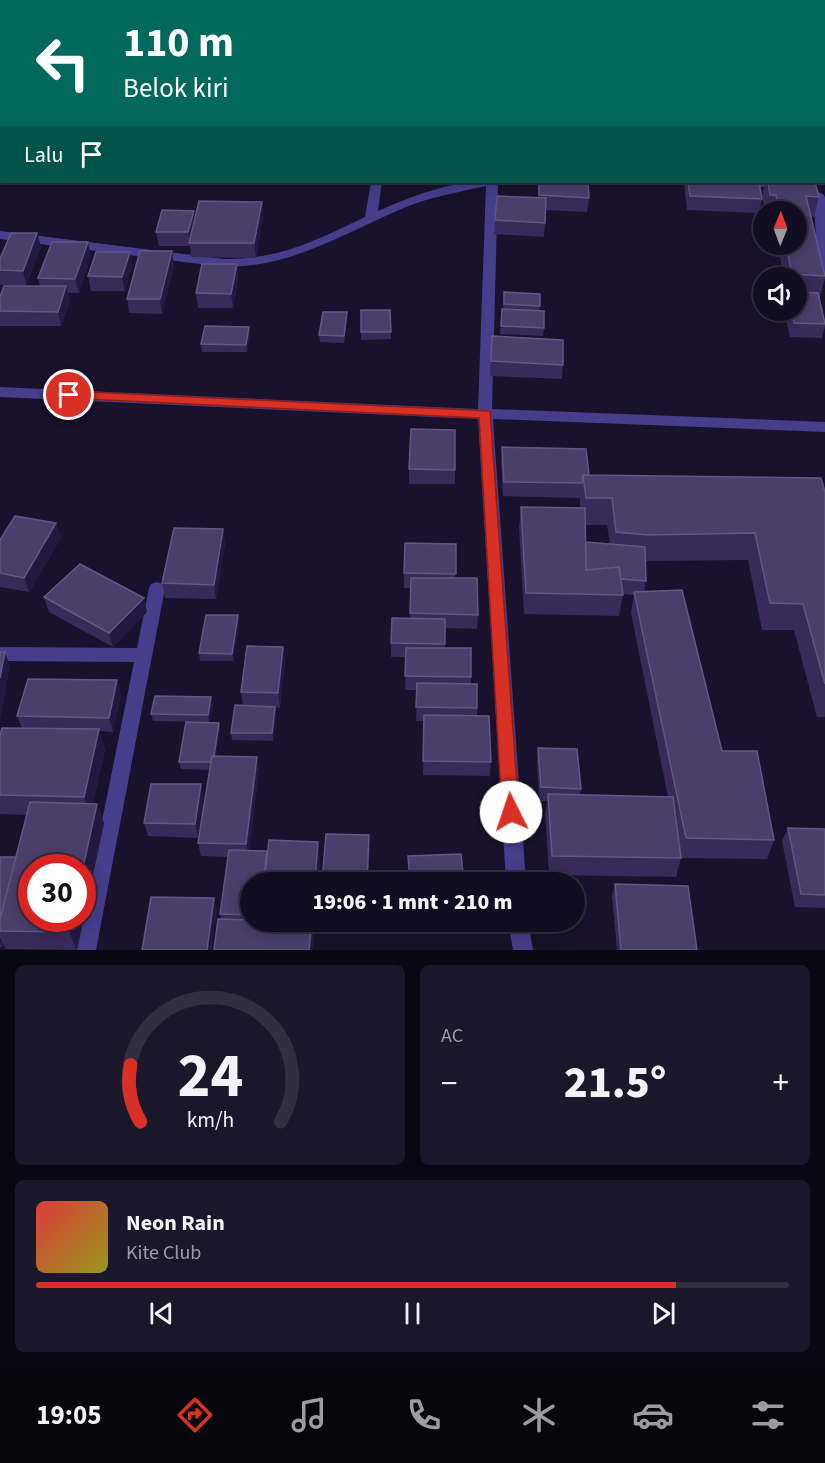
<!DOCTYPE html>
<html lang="id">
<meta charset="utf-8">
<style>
:root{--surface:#120e21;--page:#1b172a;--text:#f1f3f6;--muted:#9c9ca5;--line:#312e3f;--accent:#d93025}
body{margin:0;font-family:"Source Sans 3",sans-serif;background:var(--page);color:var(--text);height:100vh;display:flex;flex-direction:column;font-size:22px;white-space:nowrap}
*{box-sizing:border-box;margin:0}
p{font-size:20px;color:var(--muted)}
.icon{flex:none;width:33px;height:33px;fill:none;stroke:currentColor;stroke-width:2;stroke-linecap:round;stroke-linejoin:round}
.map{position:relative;height:950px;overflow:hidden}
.drawer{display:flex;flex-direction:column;gap:15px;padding:15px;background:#0a0812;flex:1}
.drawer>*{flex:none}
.banner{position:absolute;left:0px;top:0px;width:825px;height:183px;box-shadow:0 3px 15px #0003,0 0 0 2px var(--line);background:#00695c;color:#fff;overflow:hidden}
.needle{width:39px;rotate:1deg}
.buttons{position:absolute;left:753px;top:201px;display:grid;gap:12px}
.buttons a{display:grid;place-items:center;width:54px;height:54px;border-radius:50%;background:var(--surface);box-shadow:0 3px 15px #0003,0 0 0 2px var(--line);font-size:30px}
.speed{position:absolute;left:18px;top:854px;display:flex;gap:12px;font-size:30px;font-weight:700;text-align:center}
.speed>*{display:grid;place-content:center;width:78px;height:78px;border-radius:50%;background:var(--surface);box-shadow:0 3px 15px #0003,0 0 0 2px var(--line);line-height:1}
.speed .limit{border:9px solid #d22;background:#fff;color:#111}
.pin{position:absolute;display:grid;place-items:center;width:51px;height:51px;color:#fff;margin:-26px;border:3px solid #fff;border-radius:50%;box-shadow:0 2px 6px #0007}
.me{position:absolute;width:66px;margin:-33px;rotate:356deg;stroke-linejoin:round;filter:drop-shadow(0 0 4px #0008)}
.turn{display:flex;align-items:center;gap:21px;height:126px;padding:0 24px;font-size:27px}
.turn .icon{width:78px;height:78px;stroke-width:2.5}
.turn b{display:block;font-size:42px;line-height:51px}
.then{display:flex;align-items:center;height:57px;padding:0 24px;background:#0003;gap:12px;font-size:22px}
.big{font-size:45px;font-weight:800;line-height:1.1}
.drawer .tile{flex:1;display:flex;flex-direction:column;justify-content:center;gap:9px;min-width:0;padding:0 21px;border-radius:9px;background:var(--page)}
.drawer .dial{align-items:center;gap:0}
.dial svg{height:156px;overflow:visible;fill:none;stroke:var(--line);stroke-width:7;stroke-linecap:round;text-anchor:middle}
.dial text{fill:var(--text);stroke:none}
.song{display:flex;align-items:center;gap:18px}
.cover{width:72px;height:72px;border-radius:9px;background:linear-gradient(135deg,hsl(0 70% 55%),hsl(60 70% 35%))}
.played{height:6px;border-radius:3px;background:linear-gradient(90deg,var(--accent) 85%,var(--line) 85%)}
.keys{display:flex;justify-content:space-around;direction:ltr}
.heat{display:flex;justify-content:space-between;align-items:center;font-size:33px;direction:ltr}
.drawer .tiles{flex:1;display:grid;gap:15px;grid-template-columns:1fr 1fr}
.tile:last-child{grid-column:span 2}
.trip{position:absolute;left:240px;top:872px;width:345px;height:60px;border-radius:30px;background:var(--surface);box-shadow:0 3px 15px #0003,0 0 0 2px var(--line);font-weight:800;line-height:60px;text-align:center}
.tabs{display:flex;height:96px;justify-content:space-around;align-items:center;background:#07060d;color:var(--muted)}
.tabs .icon{width:42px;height:42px}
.tabs .selected{color:var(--accent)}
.tabs b{font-size:27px;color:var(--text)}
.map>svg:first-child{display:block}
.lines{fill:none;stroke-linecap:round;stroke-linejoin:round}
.minor{fill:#463d8b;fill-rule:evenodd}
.wall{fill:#382b59;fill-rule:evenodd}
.shaded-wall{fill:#231940}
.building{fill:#4a3e6b;stroke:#625782;stroke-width:1.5}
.route{fill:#d93025;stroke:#8d1f18;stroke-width:1.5}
</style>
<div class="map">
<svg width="825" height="950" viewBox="0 0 825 950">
<rect width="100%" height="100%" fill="#18122c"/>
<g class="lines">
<path class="minor" d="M775,0H785L786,2H776Z
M371,182H382L378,211C414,195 458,178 498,182L492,409L825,422V432L493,419L526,882H506L478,419L0,397V387L478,409L486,186C459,192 431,197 406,207C344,233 294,267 224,267L0,239V231L224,259C278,260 317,240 365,217Z
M713,182H780L770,187L719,185Z
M819,192L823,194L825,197V279L819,275L813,196Z
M157,582L163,584L165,588L96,950H76L134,662L0,661V647L137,648L149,588L151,584Z
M508,921H528L533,950H513Z"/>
</g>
<path class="wall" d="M538,182H588L589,198L587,212L546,210L544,237L494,234L497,196L538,198Z
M684,182H759L762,199L759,213L687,210L684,184Z
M765,182H815L819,197L814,217H811L825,274V278L820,297H819L825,321V326L822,338L790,337L784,310H796V278H784L777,244H796V212H765L762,196Z
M262,202L263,216L256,258L191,257L190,246H159L156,232L195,219Z
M37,233L41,247L26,285H0V259Z
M172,251L174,266L162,314L129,313L127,299Z
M130,252L132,266L125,291H91L88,276Z
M91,256L79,293H68L70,301L61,326H0V297L40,286L38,278Z
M237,264L238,279L233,308H198L196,293Z
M504,292L540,294L539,311L544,328L543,336L500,334L502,309H503Z
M390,310L391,339L361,340V332Z
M347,320L344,343L320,342L319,335Z
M249,327L250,334L247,352H202L201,344Z
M492,336L563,365L562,379L490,376Z
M502,447L589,475L825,492V717H817L794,630H762L748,560L645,561L646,581L644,591L722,751L774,840L767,859L681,858L676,877L549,875L545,814L547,801H539L537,762L538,748L581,789L580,795L668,797L631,613L634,595L623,594L619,616L524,614L519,528L521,507L580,508V498L503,496L501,462ZM586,525H607L610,544L586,542Z
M409,469L455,470V484H409Z
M56,523L61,538L29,592L0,587V540Z
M223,529L225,544L216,599L165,598L162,583Z
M456,544L455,578L478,615L477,629L445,628V648L471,677V684L477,708V716L491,762L490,776L423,775L424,721H416L417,690H405L406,657H391V643L410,618L411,588H404V573Z
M44,597L147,612L113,647L49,612Z
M238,615L239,623L233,661H200L199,653Z
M283,647L285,661L280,708L276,707V714L273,741L232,740L231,733L243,706L241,692Z
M121,694L113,732L99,731L105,749L93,803L97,804L104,823L77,950L6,949L3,944V947H0V857H16L27,815L0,814V735L22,728L17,716Z
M213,704L209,722L153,721L151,714Z
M219,723L220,730L216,756L257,757L259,771L249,850L267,851V854L320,861L318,882H250V921H315L313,950L221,919L220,914L228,857L201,856L198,843L209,770L181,769L179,762Z
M201,784L204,798L198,838L148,836L144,823Z
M788,828L825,829V908L795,907L782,841Z
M615,884L697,950H617L612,897Z
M321,921H366V926H321Z
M409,921H459V926L409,928Z"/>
<path class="shaded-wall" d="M262,202L263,216L256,258L254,243Z
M194,211L196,225L190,243L188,232Z
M37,233L41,247L26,285L23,271Z
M88,242L91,256L79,293L75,279Z
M172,251L174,266L162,314L160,299Z
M130,252L132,266L125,291L122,277Z
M237,264L238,279L233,308L231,294Z
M66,286L70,301L61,326L58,312Z
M347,312V320L344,343V336Z
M249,327L250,334L247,352L246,345Z
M56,523L61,538L29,592L24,578Z
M223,529L225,544L216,599L214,585Z
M144,598L147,612L113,647L109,633Z
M238,615L239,623L233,661L232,654Z
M283,647L285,661L280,708L278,693Z
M5,652L10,666L0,721V678Z
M117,680L121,694L113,732L109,718Z
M211,697L213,704L209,722L208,715Z
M275,707L276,714L273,741L272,733Z
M219,723L220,730L214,770L213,762Z
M99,729L105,749L90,816L84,797Z
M257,757L259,771L249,857L246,844Z
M201,784L204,798L198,838L195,824Z
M97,804L104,823L77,950L69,932L72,918H82V872Z
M369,835L370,848L368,882H367Z
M318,842L320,861L318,882H315Z
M214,898L217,911L212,950H207Z
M312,921H315L313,950H309Z
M0,937L3,944V947L0,942Z"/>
<path class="building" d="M539,182H588L589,198L539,195Z
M688,182H759L762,199L690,196Z
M768,182H815L819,197L806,196L825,276L792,274L786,244H796V212H779L776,195H770Z
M497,196L546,198L545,223L495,220Z
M199,201L262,202L254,243H189Z
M162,210L194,211L188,232H156Z
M11,233H37L23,271L0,270V259Z
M52,242H88L75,279L38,278Z
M140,251H172L160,299H127Z
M96,252H130L122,277L88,276Z
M202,264H237L231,294L196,293Z
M4,286H66L58,312L0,311V297Z
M504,292L540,294V306L504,304Z
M796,292L818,293L825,324L794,323L791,310H796Z
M502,309L544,311V328L501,326Z
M361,310H390L391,332H361Z
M323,312H347L344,336L319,335Z
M205,326L249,327L246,345L201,344Z
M492,336L563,340V365L491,361Z
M411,429L455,430V470L409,469Z
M502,447L586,449L589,475H583L582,483L504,482Z
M583,475L821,478L825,492V684L803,604L770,603L755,533L647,535L616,532L612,498H586Z
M521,507L585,508L586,570L619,567L623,595L526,593Z
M15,516L56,523L24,578L0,573V540Z
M174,528L223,529L214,585L162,583Z
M586,542L645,547L646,581L621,579L619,567L586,570Z
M405,543L456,544V574L404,573Z
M80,564L144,598L109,633L44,597Z
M411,578H477L478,615L410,613Z
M682,590L722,751H757L774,840L686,838L634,592Z
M206,615H238L232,654L199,653Z
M392,618L445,619V644L391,643Z
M247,646L283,647L278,693L241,692Z
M406,648H471V677L405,676Z
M0,652H5L0,678Z
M28,679L117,680L109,718L17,716Z
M417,683L477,684V708L416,707Z
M155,696L211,697L208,715L151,714Z
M235,705L275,707L272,733H231Z
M424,715L489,716L491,762L423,761Z
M186,722L219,723L214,756H212L210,762H179Z
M2,728L99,729L84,797L0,795V735Z
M538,748L577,749L581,789L541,787Z
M212,756L257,757L246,844L198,843Z
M151,784H201L195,824L144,823Z
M548,794L673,797L681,858L552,856Z
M30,802L97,804L82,872V867H32V918H72L69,932L0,931V919Z
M788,828L825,829V895L801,894Z
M326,834L369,835L367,882H322Z
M269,840L318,842L315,882H264Z
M229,850L267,851L263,882H250V915L220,914Z
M461,854L464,882H410L408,856Z
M0,857H16L0,919Z
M615,884L688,886L697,950H621Z
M151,897L214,898L207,950H142Z
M218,919L250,920V921H312L309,950H214Z"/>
<path class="route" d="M69,391L490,411L519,812L517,817L511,819L505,817L502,812L479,418L65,398L63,395Z"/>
</svg>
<div class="buttons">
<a><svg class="needle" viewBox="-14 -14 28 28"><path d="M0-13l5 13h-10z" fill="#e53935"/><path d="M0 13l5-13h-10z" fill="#9c9ca5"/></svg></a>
<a><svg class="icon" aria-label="sound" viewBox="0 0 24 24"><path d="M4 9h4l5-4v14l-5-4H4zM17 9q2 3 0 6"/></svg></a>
</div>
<div class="speed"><div class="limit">30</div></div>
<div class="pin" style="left:69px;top:395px;background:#d93025"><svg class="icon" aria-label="arrive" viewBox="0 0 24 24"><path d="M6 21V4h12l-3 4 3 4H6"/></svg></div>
<svg class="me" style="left:511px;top:812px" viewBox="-20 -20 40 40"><circle r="19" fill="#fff"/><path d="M0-13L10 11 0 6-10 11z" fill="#d93025"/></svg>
<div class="trip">19:06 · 1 mnt · 210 m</div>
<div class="banner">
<div class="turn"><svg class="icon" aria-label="left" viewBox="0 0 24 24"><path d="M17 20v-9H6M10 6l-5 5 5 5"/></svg><div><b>110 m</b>Belok kiri</div></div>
<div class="then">Lalu<svg class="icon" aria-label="arrive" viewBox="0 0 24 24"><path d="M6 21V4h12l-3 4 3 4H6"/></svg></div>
</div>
</div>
<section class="drawer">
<div class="tiles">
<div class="tile dial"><svg viewBox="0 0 100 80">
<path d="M14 69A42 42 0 1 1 86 69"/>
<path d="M14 69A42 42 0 0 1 9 40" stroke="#d93025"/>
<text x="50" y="56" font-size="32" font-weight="700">24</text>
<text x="50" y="72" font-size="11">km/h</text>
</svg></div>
<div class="tile"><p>AC</p>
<div class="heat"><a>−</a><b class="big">21.5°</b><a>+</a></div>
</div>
<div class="tile">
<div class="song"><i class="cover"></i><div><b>Neon Rain</b><p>Kite Club</p></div></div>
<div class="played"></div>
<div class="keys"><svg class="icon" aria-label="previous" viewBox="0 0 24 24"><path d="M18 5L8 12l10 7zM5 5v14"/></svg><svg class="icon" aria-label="pause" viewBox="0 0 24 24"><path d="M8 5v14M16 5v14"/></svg><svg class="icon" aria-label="next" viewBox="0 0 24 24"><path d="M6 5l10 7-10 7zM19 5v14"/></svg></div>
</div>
</div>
</section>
<nav class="tabs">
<b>19:05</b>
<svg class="icon selected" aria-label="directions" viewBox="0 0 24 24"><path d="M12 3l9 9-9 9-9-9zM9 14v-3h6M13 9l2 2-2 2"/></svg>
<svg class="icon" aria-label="music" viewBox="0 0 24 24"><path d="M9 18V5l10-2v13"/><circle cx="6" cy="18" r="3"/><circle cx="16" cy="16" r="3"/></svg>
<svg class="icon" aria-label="phone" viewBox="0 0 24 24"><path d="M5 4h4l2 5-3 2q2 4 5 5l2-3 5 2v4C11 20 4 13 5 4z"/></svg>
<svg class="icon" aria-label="climate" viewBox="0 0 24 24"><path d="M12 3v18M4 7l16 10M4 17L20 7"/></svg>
<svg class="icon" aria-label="car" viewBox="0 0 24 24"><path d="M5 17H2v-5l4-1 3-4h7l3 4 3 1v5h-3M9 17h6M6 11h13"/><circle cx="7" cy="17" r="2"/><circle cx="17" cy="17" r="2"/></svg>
<svg class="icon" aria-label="filters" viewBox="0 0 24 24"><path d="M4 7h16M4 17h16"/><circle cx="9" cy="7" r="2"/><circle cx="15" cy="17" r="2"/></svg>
</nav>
